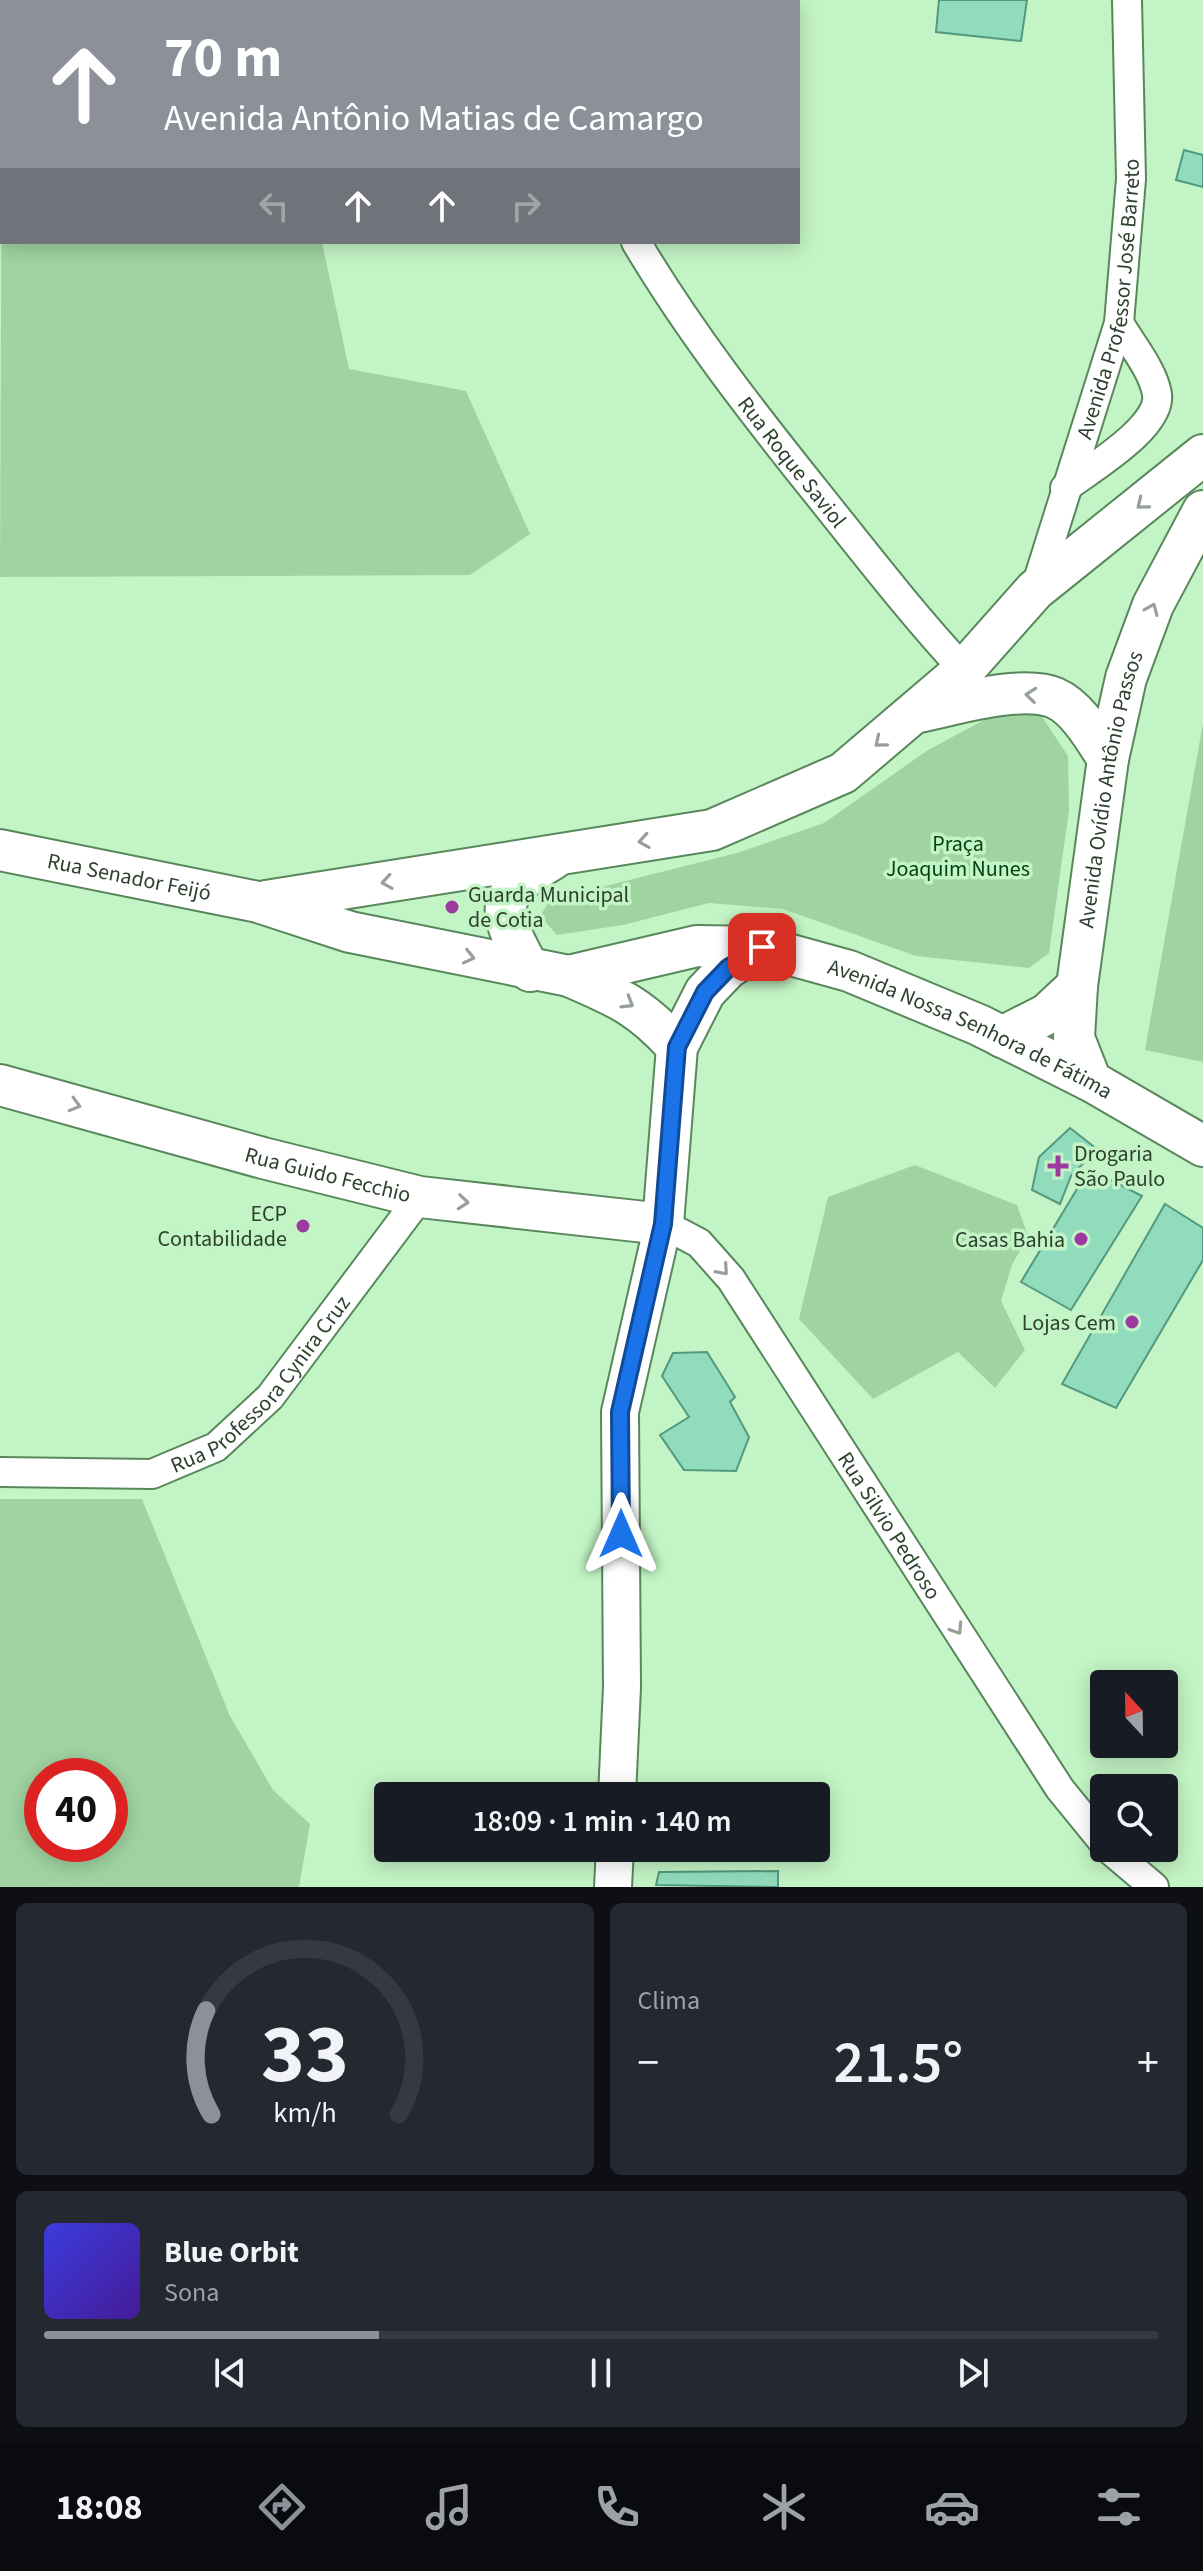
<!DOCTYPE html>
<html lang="pt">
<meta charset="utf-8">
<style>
:root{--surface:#171b24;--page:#242831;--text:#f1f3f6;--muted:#9ea1a6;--line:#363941;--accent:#8c9099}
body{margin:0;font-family:"Source Sans 3",sans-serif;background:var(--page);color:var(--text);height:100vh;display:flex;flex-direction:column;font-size:30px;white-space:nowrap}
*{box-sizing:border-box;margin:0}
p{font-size:26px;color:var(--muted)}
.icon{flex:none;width:44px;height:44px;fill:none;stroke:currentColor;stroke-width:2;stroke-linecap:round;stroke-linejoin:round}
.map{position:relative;height:1887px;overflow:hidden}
.sheet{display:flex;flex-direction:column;gap:16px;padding:16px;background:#0d0f14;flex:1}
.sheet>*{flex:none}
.guide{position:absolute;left:0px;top:0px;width:800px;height:244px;box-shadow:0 4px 20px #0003;background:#8c9099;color:#fff;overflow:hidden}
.needle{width:52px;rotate:338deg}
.buttons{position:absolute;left:1090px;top:1670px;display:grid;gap:16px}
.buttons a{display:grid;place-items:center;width:88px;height:88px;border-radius:8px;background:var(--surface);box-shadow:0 4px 20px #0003;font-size:40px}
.speed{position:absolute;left:24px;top:1758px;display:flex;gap:16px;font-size:40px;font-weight:700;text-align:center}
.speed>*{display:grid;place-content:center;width:104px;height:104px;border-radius:50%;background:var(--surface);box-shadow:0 4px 20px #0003;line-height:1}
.speed .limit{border:12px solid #d22;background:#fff;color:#111}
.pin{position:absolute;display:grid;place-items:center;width:68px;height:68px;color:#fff;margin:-34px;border-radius:16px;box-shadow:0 4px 12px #0006}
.me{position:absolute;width:88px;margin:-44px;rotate:0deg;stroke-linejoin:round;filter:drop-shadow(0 0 6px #0008)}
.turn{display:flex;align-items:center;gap:28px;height:168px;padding:0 32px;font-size:36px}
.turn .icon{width:104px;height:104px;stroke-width:2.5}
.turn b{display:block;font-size:56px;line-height:68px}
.lanes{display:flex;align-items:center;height:76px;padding:0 32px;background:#0003;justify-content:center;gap:40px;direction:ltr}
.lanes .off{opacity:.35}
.big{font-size:60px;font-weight:600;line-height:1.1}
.sheet .widget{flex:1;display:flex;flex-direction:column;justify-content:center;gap:12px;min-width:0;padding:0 28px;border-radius:12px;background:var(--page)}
.sheet .dial{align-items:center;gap:0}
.dial svg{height:208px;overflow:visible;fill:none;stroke:var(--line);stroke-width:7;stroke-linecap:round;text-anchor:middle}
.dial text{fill:var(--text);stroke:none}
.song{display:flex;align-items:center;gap:24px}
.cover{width:96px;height:96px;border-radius:12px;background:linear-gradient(135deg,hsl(240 70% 55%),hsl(260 70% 35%))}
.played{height:8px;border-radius:4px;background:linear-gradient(90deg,var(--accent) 30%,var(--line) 30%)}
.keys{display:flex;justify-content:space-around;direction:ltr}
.heat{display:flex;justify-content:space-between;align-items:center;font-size:44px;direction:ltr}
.sheet .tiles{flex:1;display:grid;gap:16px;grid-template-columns:1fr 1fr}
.widget:last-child{grid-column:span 2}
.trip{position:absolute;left:374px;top:1782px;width:456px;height:80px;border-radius:8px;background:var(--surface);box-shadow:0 4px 20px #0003;font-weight:600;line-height:80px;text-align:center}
.tabs{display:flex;height:128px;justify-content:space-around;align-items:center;background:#090b0e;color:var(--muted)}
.tabs .icon{width:56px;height:56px}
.tabs .current{color:var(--accent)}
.tabs b{font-size:36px;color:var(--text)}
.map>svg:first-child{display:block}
.green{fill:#a0d3a2;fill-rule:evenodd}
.building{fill:#91dcbd;stroke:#54987d;stroke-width:2}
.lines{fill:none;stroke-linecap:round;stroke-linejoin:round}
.minor-casing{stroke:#59875c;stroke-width:32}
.tertiary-casing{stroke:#59875c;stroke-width:40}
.secondary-casing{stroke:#59875c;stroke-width:44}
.minor{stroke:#fff;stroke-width:28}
.tertiary{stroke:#fff;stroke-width:36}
.secondary{stroke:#fff;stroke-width:40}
.oneway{stroke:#96a096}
.route-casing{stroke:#114b97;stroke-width:20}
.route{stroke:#1a73e8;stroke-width:14}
.poi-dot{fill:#9d3aa1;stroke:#c3f4c5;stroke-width:3}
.labels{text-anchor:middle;stroke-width:7;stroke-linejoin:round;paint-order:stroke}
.street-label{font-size:22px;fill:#2d412e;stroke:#c3f4c5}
.park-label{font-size:22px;fill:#043f11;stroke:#c3f4c5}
.poi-label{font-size:22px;fill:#2d412e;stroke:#c3f4c5;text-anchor:end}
</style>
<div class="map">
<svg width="1203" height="1887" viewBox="0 0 1203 1887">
<rect width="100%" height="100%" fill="#c3f4c5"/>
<path class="green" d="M2,57V242H322L349,369L466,391L530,534L470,575L0,577Z
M1001,711L1041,715L1068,756L1069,810L1049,953L1029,968L916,956L783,909L709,903L623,925L557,935L540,916L550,900L737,853L824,823L928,750Z
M1203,723V1062L1145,1050Z
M915,1165L1017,1205L1028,1236L1012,1265L1001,1301L1025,1350L995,1388L958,1352L873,1399L799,1319L828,1197Z
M0,1499H142L230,1716L273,1790L310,1824L299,1887H0ZM42,1776H110V1844H42Z"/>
<path class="building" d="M939,0H1027L1021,41L936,32Z
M1184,150L1203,155V187L1176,180Z
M1070,1128L1097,1149L1071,1176L1060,1204L1032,1190L1039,1157Z
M1089,1169L1142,1196L1071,1310L1021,1282Z
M1165,1204L1203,1228V1260L1116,1408L1062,1384Z
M707,1352L735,1397L730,1402L749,1437L736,1471L684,1470L660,1435L689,1417L662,1376L673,1353Z
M778,1871V1887L656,1885L659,1872Z"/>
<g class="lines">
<defs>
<g id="minor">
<path d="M493,0L495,2"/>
<path id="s1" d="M636,242C689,331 752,412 817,493C865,553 912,614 964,670"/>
<path d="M1065,488C1090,469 1162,427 1157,394C1153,370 1131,344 1119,323"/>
<path id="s2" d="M1035,590L1119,323L1131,179L1127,0"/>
<path id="s3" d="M663,1224L699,1243L731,1279L1060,1789L1104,1843"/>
<path id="s4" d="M0,1472L152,1474L216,1447L270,1397L420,1197"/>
<path d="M1108,1848L1154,1887"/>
</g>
<path id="tertiary" d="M617,1796L622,1687L620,1412L663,1224
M613,1887L615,1848"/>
<g id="secondary">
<path d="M919,712C954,705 1021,684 1055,698C1078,708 1095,739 1108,759"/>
<path id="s5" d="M0,850L258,902L350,932L569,976L697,946L762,947L849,971L979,1025L1091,1081L1203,1146"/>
<path d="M266,901L712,830L843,773L964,670L1035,590L1203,455"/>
<path d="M530,971C498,911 490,896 553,859"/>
<path d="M569,976C618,997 640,1006 677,1047"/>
<path d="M1002,1037L1047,1014L1077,986"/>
<path id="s6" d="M1091,1081L1074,1038L1077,986L1108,759L1126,678L1153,605L1203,511"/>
<path id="s7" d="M0,1085L263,1158L420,1197L663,1224L677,1047L705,992L728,968L762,947"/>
</g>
</defs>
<use href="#minor" class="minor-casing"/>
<use href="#tertiary" class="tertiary-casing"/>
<use href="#secondary" class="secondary-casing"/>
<use href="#minor" class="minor"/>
<use href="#tertiary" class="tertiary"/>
<use href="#secondary" class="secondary"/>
</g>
<defs><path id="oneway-chevron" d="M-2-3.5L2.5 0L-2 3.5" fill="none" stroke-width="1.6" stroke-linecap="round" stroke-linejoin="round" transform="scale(2)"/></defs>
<g class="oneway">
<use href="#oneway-chevron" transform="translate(1142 504) rotate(141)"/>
<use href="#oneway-chevron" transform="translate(1152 609) rotate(-67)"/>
<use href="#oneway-chevron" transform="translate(1031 695) rotate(-174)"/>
<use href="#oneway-chevron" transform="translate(880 742) rotate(140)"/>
<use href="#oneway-chevron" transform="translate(644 841) rotate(171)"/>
<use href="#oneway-chevron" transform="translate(387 882) rotate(171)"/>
<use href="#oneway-chevron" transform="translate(469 957) rotate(13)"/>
<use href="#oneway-chevron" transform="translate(628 1003) rotate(31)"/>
<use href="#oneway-chevron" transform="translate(75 1105) rotate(16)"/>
<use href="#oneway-chevron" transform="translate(463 1202) rotate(6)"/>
<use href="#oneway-chevron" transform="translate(723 1270) rotate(49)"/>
<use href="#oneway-chevron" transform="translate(957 1629) rotate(57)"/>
</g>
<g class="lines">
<defs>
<path id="route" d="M621,1534L620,1412L663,1224L677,1047L705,992L728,968L762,947"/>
</defs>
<use href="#route" class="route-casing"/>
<use href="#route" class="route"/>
</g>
<g class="poi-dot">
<circle cx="452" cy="907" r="8"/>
<path d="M1054 1154h8v8h8v8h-8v8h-8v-8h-8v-8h8z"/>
<circle cx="303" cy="1226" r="8"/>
<circle cx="1081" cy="1239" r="8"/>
<circle cx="1132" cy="1322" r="8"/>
</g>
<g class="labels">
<g class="street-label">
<text dy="8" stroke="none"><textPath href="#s2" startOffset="302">Avenida Professor José Barreto</textPath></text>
<text dy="8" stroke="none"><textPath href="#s1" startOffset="270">Rua Roque Saviol</textPath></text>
<text dy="8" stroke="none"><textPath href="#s6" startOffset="298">Avenida Ovídio Antônio Passos</textPath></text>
<text dy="8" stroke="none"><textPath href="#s5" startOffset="132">Rua Senador Feijó</textPath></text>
<text dy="8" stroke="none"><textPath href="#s5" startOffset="1004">Avenida Nossa Senhora de Fátima</textPath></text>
<text dy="8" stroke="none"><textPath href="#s7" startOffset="340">Rua Guido Fecchio</textPath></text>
<text dy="8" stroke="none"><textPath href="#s4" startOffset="296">Rua Professora Cynira Cruz</textPath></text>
<text dy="8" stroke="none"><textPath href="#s3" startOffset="382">Rua Silvio Pedroso</textPath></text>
</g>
<g class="park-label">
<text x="958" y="851">Praça<tspan x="958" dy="25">Joaquim Nunes</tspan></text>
</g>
<g class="poi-label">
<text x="468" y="902" text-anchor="start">Guarda Municipal<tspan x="468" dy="25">de Cotia</tspan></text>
<text x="1074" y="1161" text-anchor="start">Drogaria<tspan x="1074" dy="25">São Paulo</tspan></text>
<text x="287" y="1221">ECP<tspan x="287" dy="25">Contabilidade</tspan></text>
<text x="1065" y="1247">Casas Bahia</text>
<text x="1116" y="1330">Lojas Cem</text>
</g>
</g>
</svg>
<div class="buttons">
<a><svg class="needle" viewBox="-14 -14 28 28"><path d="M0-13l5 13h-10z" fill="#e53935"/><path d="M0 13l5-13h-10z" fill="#9ea1a6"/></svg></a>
<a><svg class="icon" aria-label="search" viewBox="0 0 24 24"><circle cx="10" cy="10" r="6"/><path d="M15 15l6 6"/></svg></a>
</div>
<div class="speed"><div class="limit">40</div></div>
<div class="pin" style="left:762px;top:947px;background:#d93025"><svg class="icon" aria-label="arrive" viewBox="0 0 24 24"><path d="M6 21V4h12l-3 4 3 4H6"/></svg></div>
<svg class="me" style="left:621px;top:1534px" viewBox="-20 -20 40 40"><path d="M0-17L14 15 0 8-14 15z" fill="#1a73e8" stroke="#fff" stroke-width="4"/></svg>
<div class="trip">18:09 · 1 min · 140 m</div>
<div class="guide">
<div class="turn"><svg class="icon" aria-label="ahead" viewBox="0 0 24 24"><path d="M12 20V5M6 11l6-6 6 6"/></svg><div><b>70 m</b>Avenida Antônio Matias de Camargo</div></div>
<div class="lanes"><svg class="icon off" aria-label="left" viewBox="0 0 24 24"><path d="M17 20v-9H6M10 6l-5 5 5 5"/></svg><svg class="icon" aria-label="ahead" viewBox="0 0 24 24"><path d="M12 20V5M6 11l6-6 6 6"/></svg><svg class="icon" aria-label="ahead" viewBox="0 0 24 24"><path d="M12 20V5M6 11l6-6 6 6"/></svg><svg class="icon off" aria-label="right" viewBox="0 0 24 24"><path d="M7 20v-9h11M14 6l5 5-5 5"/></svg></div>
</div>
</div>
<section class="sheet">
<div class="tiles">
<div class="widget dial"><svg viewBox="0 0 100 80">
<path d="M14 69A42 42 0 1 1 86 69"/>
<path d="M14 69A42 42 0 0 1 12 29" stroke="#8c9099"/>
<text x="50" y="56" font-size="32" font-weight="700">33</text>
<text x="50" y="72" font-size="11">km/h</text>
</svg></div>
<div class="widget"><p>Clima</p>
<div class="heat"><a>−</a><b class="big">21.5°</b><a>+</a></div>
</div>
<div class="widget">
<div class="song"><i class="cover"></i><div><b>Blue Orbit</b><p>Sona</p></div></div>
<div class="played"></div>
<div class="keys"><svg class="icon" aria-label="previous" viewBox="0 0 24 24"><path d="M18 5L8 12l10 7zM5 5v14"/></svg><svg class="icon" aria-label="pause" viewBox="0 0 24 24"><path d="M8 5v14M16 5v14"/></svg><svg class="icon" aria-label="next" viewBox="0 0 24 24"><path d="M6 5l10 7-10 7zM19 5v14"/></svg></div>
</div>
</div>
</section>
<nav class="tabs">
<b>18:08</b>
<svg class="icon current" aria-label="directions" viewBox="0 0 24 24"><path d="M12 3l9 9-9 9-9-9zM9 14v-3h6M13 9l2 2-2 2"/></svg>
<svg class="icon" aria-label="music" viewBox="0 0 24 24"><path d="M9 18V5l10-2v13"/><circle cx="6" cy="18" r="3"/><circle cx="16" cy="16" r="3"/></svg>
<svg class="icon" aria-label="phone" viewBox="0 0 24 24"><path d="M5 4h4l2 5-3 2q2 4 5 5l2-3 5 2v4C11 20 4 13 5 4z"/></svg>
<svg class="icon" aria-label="climate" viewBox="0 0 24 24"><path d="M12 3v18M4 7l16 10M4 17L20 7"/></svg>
<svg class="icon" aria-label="car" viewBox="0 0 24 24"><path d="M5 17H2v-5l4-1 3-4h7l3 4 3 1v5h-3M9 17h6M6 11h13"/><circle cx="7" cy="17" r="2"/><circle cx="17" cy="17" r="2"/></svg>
<svg class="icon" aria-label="filters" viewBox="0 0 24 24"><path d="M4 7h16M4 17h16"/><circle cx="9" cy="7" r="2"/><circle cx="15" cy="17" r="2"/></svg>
</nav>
